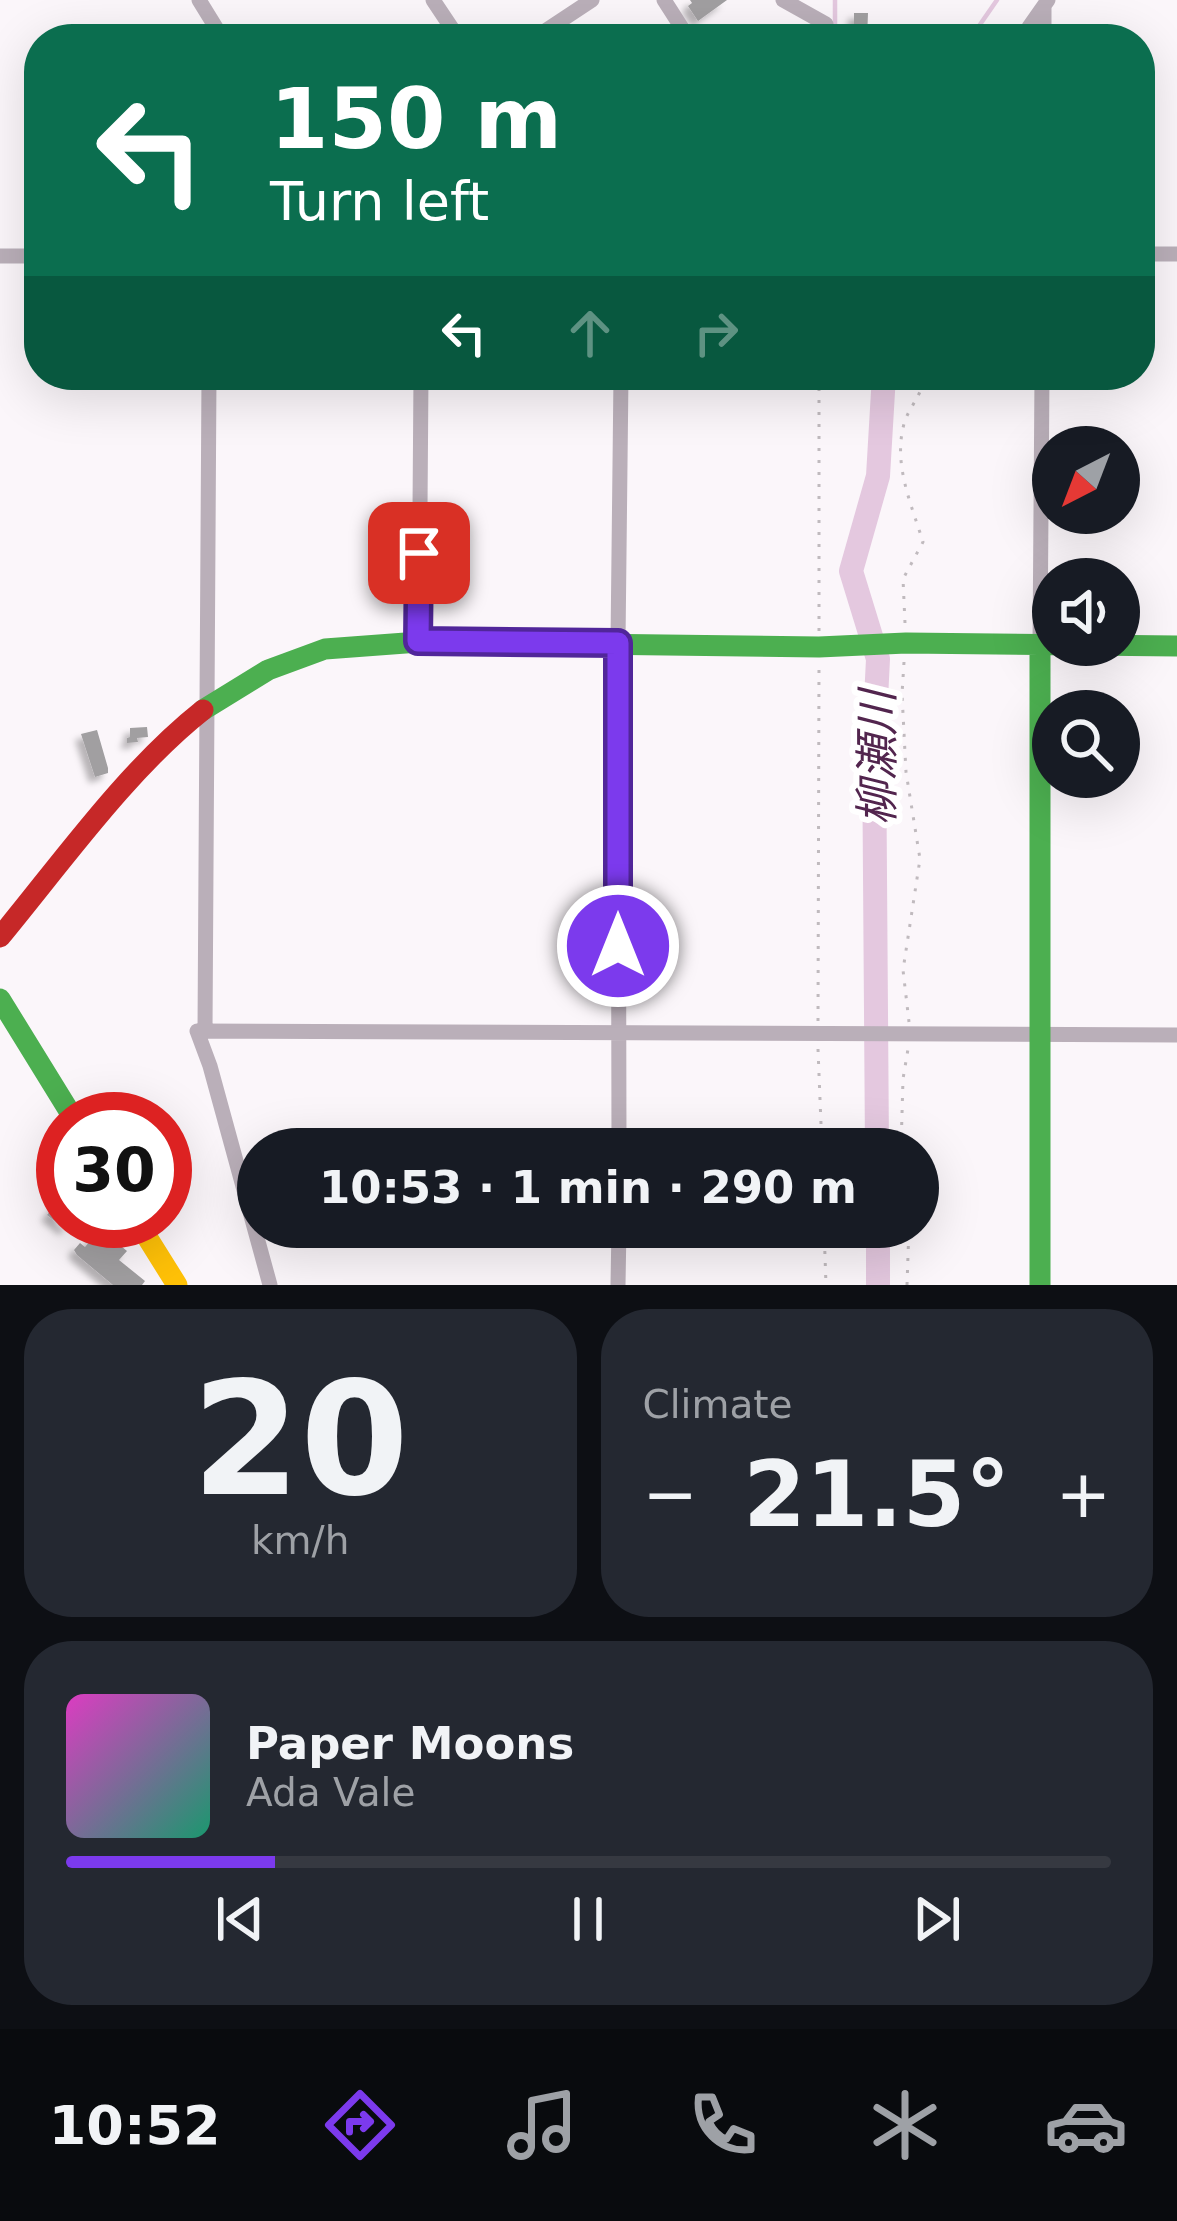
<!DOCTYPE html>
<meta charset="utf-8">
<style>
:root{--surface:#171b24;--page:#242831;--text:#f1f3f6;--muted:#9ea1a6;--line:#363941;--accent:#7c3aed}
body{margin:0;font-family:"DejaVu Sans","Noto Sans JP",sans-serif;background:var(--page);color:var(--text);height:100vh;display:flex;flex-direction:column;font-size:45px;white-space:nowrap}
*{box-sizing:border-box;margin:0}
p{font-size:39px;color:var(--muted)}
.icon{flex:none;width:66px;height:66px;fill:none;stroke:currentColor;stroke-width:2;stroke-linecap:round;stroke-linejoin:round}
.map{position:relative;height:1285px;overflow:hidden}
.side{display:flex;flex-direction:column;gap:24px;padding:24px;background:#0d0f14;flex:1}
.side>*{flex:none}
.top-card{position:absolute;left:24px;top:24px;width:1131px;height:366px;border-radius:48px;box-shadow:0 12px 48px #0002;background:#0b6e4f;color:#fff;overflow:hidden}
.needle{width:78px;rotate:222deg}
.buttons{position:absolute;left:1032px;top:426px;display:grid;gap:24px}
.buttons a{display:grid;place-items:center;width:108px;height:108px;border-radius:50%;background:var(--surface);box-shadow:0 12px 48px #0002;font-size:60px}
.speed{position:absolute;left:36px;top:1092px;display:flex;gap:24px;font-size:60px;font-weight:700;text-align:center}
.speed>*{display:grid;place-content:center;width:156px;height:156px;border-radius:50%;background:var(--surface);box-shadow:0 12px 48px #0002;line-height:1}
.speed .limit{border:18px solid #d22;background:#fff;color:#111}
.pin{position:absolute;display:grid;place-items:center;width:102px;height:102px;color:#fff;margin:-51px;border-radius:24px;box-shadow:0 6px 18px #0006}
.me{position:absolute;width:132px;margin:-66px;rotate:0deg;stroke-linejoin:round;filter:drop-shadow(0 0 9px #0008)}
.turn{display:flex;align-items:center;gap:42px;height:252px;padding:0 48px;font-size:54px}
.turn .icon{width:156px;height:156px;stroke-width:2.5}
.turn b{display:block;font-size:84px;line-height:102px}
.lanes{display:flex;align-items:center;height:114px;padding:0 48px;background:#0003;justify-content:center;gap:60px;direction:ltr}
.lanes .off{opacity:.35}
.big{font-size:90px;font-weight:700;line-height:1.1}
.side .tile{flex:1;display:flex;flex-direction:column;justify-content:center;gap:18px;min-width:0;padding:0 42px;border-radius:48px;background:var(--page)}
.side .dial{align-items:center;gap:0}
.dial b{font-size:156px;line-height:1}
.song{display:flex;align-items:center;gap:36px}
.cover{width:144px;height:144px;border-radius:18px;background:linear-gradient(135deg,hsl(310 70% 55%),hsl(160 70% 35%))}
.played{height:12px;border-radius:6px;background:linear-gradient(90deg,var(--accent) 20%,var(--line) 20%)}
.keys{display:flex;justify-content:space-around;direction:ltr}
.heat{display:flex;justify-content:space-between;align-items:center;font-size:66px;direction:ltr}
.side .tiles{flex:1;display:grid;gap:24px;grid-template-columns:1fr 1fr}
.tile:last-child{grid-column:span 2}
.trip{position:absolute;left:237px;top:1128px;width:702px;height:120px;border-radius:60px;background:var(--surface);box-shadow:0 12px 48px #0002;font-weight:700;line-height:120px;text-align:center}
.tab-bar{display:flex;height:192px;justify-content:space-around;align-items:center;background:#090b0e;color:var(--muted)}
.tab-bar .icon{width:84px;height:84px}
.tab-bar .on{color:var(--accent)}
.tab-bar b{font-size:54px;color:var(--text)}
.map>svg:first-child{display:block}
.lines{fill:none;stroke-linecap:round;stroke-linejoin:round}
.stream{stroke:#e4c8df;stroke-width:4.5}
.river{stroke:#e4c8df;stroke-width:24}
.building{fill:#a19fa1;filter:url(#shadow)}
.path{stroke:#c0babe;stroke-width:3;stroke-dasharray:3 9;stroke-linecap:butt}
.street{stroke:#baafb9;stroke-width:15}
.fast{stroke:#4caf50;stroke-width:21}
.slow{stroke:#ffc107;stroke-width:21}
.jam{stroke:#c62828;stroke-width:21}
.route-casing{stroke:#51269a;stroke-width:30}
.route{stroke:#7c3aed;stroke-width:21}
.labels{text-anchor:middle;stroke-width:12;stroke-linejoin:round;paint-order:stroke}
.water-label{font-size:45px;font-style:italic;fill:#52254e;stroke:#fff}
</style>
<div class="map">
<svg width="1177" height="1285" viewBox="0 0 1177 1285">
<defs>
<filter id="shadow"><feDropShadow dx="-6" dy="6" stdDeviation="3" flood-color="#0004"/></filter>
</defs>
<rect width="100%" height="100%" fill="#fbf6fa"/>
<g class="lines">
<path class="stream" d="M835,0V39
M970,39L997,0"/>
<path class="river" d="M877,1149L874,739L878,659L851,571L878,476L884,375
M878,1285V1227"/>
</g>
<path class="building" d="M690,0H727L698,21L688,6L692,3Z
M854,13H868L867,39H846L847,25H854Z
M147,727L148,737L137,738L138,742L127,743V738L130,737V728Z
M97,730L108,768V773L95,777L81,734Z
M63,1195V1221H71L65,1229L47,1215Z
M100,1229L127,1251L119,1260L145,1281L142,1285H113L77,1255L74,1250L80,1243L85,1247Z"/>
<g class="lines">
<path class="path" d="M905,623L903,579L923,542C912,506 894,467 903,428C907,408 921,399 925,375
M819,631V375
M904,662L902,694L906,772L920,859L903,970L909,1022
M818,1021L819,665
M818,1049L822,1149
M901,1149L903,1079L908,1049
M824,1227L826,1285
M907,1285L909,1227"/>
<path class="street" d="M199,0L223,39
M433,0L459,39
M664,0L689,39
M783,0L826,24
M533,39L592,0
M1028,39L1029,27L1048,0
M1044,39V7
M1140,254H1177
M0,256H39
M419,642L421,375
M1040,646L1042,375
M205,1031L209,375
M619,1149L618,643L621,375
M270,1285L210,1066L197,1031L1177,1035
M618,1285L619,1227"/>
<path class="fast" d="M1040,646V1285
M203,710L268,670L325,649L419,642L819,647L906,643L1177,646
M0,999L74,1119"/>
<path class="slow" d="M137,1221L177,1285"/>
<path class="jam" d="M0,937C62,862 127,770 203,710"/>
</g>
<g class="lines">
<defs>
<path id="route" d="M419,553L418,641L618,643V946"/>
</defs>
<use href="#route" class="route-casing"/>
<use href="#route" class="route"/>
</g>
<g class="labels">
<g class="water-label">
<text transform="translate(877 758) rotate(-90)" y="16">柳瀬川</text>
</g>
</g>
</svg>
<div class="buttons">
<a><svg class="needle" viewBox="-14 -14 28 28"><path d="M0-13l5 13h-10z" fill="#e53935"/><path d="M0 13l5-13h-10z" fill="#9ea1a6"/></svg></a>
<a><svg class="icon" aria-label="sound" viewBox="0 0 24 24"><path d="M4 9h4l5-4v14l-5-4H4zM17 9q2 3 0 6"/></svg></a>
<a><svg class="icon" aria-label="search" viewBox="0 0 24 24"><circle cx="10" cy="10" r="6"/><path d="M15 15l6 6"/></svg></a>
</div>
<div class="speed"><div class="limit">30</div></div>
<div class="pin" style="left:419px;top:553px;background:#d93025"><svg class="icon" aria-label="arrive" viewBox="0 0 24 24"><path d="M6 21V4h12l-3 4 3 4H6"/></svg></div>
<svg class="me" style="left:618px;top:946px" viewBox="-20 -20 40 40"><circle r="17" fill="#7c3aed" stroke="#fff" stroke-width="3"/><path d="M0-11L8 9 0 5-8 9z" fill="#fff"/></svg>
<div class="trip">10:53 · 1 min · 290 m</div>
<div class="top-card">
<div class="turn"><svg class="icon" aria-label="left" viewBox="0 0 24 24"><path d="M17 20v-9H6M10 6l-5 5 5 5"/></svg><div><b>150 m</b>Turn left</div></div>
<div class="lanes"><svg class="icon" aria-label="left" viewBox="0 0 24 24"><path d="M17 20v-9H6M10 6l-5 5 5 5"/></svg><svg class="icon off" aria-label="ahead" viewBox="0 0 24 24"><path d="M12 20V5M6 11l6-6 6 6"/></svg><svg class="icon off" aria-label="right" viewBox="0 0 24 24"><path d="M7 20v-9h11M14 6l5 5-5 5"/></svg></div>
</div>
</div>
<section class="side">
<div class="tiles">
<div class="tile dial"><b>20</b><p>km/h</p></div>
<div class="tile"><p>Climate</p>
<div class="heat"><a>−</a><b class="big">21.5°</b><a>+</a></div>
</div>
<div class="tile">
<div class="song"><i class="cover"></i><div><b>Paper Moons</b><p>Ada Vale</p></div></div>
<div class="played"></div>
<div class="keys"><svg class="icon" aria-label="previous" viewBox="0 0 24 24"><path d="M18 5L8 12l10 7zM5 5v14"/></svg><svg class="icon" aria-label="pause" viewBox="0 0 24 24"><path d="M8 5v14M16 5v14"/></svg><svg class="icon" aria-label="next" viewBox="0 0 24 24"><path d="M6 5l10 7-10 7zM19 5v14"/></svg></div>
</div>
</div>
</section>
<nav class="tab-bar">
<b>10:52</b>
<svg class="icon on" aria-label="directions" viewBox="0 0 24 24"><path d="M12 3l9 9-9 9-9-9zM9 14v-3h6M13 9l2 2-2 2"/></svg>
<svg class="icon" aria-label="music" viewBox="0 0 24 24"><path d="M9 18V5l10-2v13"/><circle cx="6" cy="18" r="3"/><circle cx="16" cy="16" r="3"/></svg>
<svg class="icon" aria-label="phone" viewBox="0 0 24 24"><path d="M5 4h4l2 5-3 2q2 4 5 5l2-3 5 2v4C11 20 4 13 5 4z"/></svg>
<svg class="icon" aria-label="climate" viewBox="0 0 24 24"><path d="M12 3v18M4 7l16 10M4 17L20 7"/></svg>
<svg class="icon" aria-label="car" viewBox="0 0 24 24"><path d="M5 17H2v-5l4-1 3-4h7l3 4 3 1v5h-3M9 17h6M6 11h13"/><circle cx="7" cy="17" r="2"/><circle cx="17" cy="17" r="2"/></svg>
</nav>
